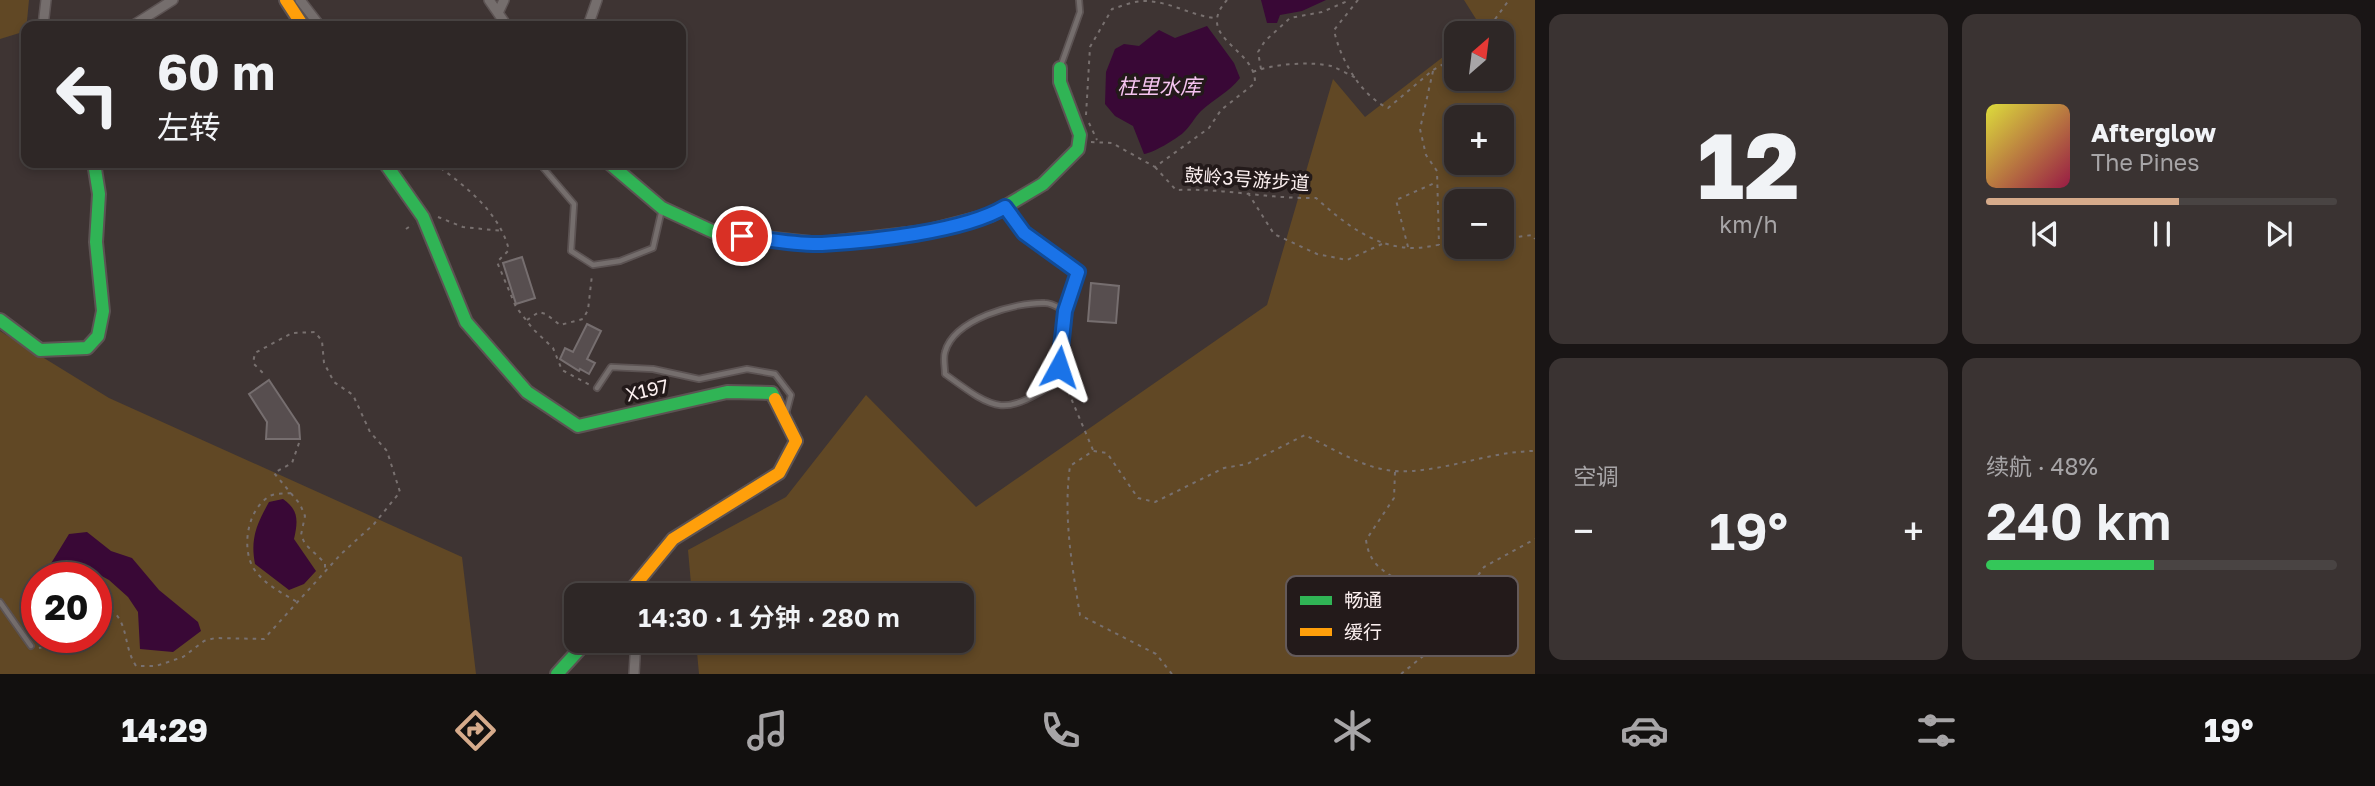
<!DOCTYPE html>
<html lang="zh">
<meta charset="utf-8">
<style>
:root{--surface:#2e2726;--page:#3a3332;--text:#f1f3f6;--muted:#a7a5a7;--line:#494443;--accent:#d6ab8b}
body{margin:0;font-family:"Golos Text","Noto Sans SC",sans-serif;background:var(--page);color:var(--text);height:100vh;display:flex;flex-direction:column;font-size:26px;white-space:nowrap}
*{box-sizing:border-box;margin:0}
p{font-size:23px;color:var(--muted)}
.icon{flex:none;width:38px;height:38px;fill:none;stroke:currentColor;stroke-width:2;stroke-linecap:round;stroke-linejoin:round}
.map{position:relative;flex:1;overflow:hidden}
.details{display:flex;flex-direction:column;gap:14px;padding:14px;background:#191515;width:840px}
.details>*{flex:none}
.banner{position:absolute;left:21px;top:21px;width:665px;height:147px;border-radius:14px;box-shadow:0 4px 10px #0003,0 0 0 2px var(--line);background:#2e2726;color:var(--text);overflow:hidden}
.needle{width:46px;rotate:28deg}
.fabs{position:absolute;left:1444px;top:21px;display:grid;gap:14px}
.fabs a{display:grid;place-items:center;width:70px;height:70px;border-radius:14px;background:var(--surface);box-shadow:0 4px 10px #0003,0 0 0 2px var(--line);font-size:35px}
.speed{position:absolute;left:21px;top:562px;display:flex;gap:14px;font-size:35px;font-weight:700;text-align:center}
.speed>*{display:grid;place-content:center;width:91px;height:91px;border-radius:50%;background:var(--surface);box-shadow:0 4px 10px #0003,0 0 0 2px var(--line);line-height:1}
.speed .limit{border:10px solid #d22;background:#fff;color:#111}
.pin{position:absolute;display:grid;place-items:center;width:60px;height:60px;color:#fff;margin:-30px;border:4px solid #fff;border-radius:50%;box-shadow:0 2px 7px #0007}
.me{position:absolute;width:77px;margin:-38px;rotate:5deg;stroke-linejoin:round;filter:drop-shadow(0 0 5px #0008)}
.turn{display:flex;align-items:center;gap:24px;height:147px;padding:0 21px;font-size:32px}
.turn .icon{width:91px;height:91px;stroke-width:2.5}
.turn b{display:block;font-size:49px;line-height:60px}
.big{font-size:52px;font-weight:600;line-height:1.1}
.details .widget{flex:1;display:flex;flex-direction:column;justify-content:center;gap:10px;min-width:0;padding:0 24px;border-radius:14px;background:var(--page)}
.details .dial{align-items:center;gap:0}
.dial b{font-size:91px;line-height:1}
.song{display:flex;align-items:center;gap:21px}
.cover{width:84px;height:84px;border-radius:10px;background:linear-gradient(135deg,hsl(60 70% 55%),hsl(340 70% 35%))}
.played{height:7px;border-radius:4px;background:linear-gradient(90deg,var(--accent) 55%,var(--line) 55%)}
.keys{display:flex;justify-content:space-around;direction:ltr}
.heat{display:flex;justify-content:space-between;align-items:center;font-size:38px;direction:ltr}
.charge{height:10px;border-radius:5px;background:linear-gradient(90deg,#34c759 48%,var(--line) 0)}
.details .tiles{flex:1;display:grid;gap:14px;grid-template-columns:repeat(2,1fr)}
.trip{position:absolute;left:564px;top:583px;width:410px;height:70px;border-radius:14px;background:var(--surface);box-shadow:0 4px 10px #0003,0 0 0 2px var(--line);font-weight:600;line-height:70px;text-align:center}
.dock{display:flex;height:112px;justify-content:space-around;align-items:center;background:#12100f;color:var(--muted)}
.dock .icon{width:49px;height:49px}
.dock .current{color:var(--accent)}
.dock b{font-size:32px;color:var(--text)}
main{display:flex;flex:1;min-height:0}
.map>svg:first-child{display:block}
.green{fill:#614825;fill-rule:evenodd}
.water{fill:#390836}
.building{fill:#574e4f;stroke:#766e6f;stroke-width:2}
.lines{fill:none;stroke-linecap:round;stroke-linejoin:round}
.lane-casing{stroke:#5c5353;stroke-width:8}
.street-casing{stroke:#5c5353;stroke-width:12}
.fast-casing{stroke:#5c5353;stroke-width:16}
.slow-casing{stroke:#5c5353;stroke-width:16}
.path{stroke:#78706f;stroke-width:2;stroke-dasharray:3.5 5;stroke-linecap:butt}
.lane{stroke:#756e6d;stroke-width:4.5}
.street{stroke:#756e6d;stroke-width:9}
.fast{stroke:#30b455;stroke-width:12}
.slow{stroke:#ff9f0a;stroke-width:12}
.route-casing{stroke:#114b97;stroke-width:18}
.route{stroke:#1a73e8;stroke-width:12}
.labels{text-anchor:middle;stroke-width:7;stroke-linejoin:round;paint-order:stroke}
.street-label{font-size:19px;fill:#fbefef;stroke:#231a1a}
.water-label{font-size:21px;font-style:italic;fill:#f6c4f0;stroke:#231a1a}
.key{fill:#231a1a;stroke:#645a5a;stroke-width:2}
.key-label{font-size:19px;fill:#fbefef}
</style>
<main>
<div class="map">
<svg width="1535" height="674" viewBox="0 0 1535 674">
<rect width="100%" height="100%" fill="#3e3433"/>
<path class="green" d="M0,0H29L26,31L0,39Z
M1464,0H1535V674H699L696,641L961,640V595H692L688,550L786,497L866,395L976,507L1267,305L1333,79L1365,117L1456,47V79H1502V33H1474L1481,27ZM1456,117H1502V163H1456ZM1456,201H1502V247H1456Z
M0,331L109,398L462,557L476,674H0ZM37,578H96V637H37Z"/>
<path class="water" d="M1261,0H1326L1302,11L1280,15L1277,23H1267Z
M1207,26L1234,63L1240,78C1229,92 1214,99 1201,111C1194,118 1190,127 1183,133C1176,139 1153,153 1144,154L1133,126L1115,116L1105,104L1106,72L1115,49L1124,44L1139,46L1159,30L1175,38Z
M283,499C299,510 298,521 294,539L316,571L304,584L289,590L255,564C250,538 257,524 269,502Z
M87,532L111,551L132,558L159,590L198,622L201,631L173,652L140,649L138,612L128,597L109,580L85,567L50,565L69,534Z"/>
<path class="building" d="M522,257L535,298L516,304L503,263Z
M1091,283L1119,286L1116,323L1088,321Z
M587,324L601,331L587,359L595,363L589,374L580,369L579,371L560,359L565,348L573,352Z
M269,380L299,425L300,439H266L267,422L249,394Z"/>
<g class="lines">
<defs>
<path id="lane" d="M1060,68L1080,12L1079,0
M539,163L574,204L571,251L593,265L620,261L653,248L662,209
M1005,208L1024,233L1078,272L1065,311L1060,380C1003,417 997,412 945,374C945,367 943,358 945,352C954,319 1015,302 1045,303C1052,303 1059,308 1065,311
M597,388L611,367L653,369L699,379L747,369L775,374L791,395L786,414
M0,602L31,646"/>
<path id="street" d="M300,0L320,26
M489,0L507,26
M498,13L504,0
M43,26L46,0
M132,26L173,0
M588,26L597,0
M634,674L636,640"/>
<path id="fast" d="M385,163L423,217L466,322L527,392L578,426L727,392L772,393L775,399
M609,163L662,208L716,233L820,244L925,232L991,215L1043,184L1078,149L1080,135L1060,82V68
M0,320L40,350L87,348L98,336L103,311L96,242L99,194L94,163
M557,674L588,640"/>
<path id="slow" d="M286,0L303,26
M627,595L673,539L779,473L796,441L775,399"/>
</defs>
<use href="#lane" class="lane-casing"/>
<use href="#street" class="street-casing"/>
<use href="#fast" class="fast-casing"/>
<use href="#slow" class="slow-casing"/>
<path class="path" d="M1358,0L1334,30C1340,59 1361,96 1388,108L1433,70L1456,57
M1485,33L1509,0
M1261,69L1258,52L1265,41L1290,18L1322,12L1350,0
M1433,71L1420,129L1426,155L1437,171L1439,245
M1253,72C1272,64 1310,61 1331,66C1339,69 1348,74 1356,78
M1086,115L1090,47L1112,9C1122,6 1134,1 1144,1C1169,1 1190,15 1214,18
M1089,123L1097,140
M1091,142L1112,143L1155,167L1209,128L1221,110L1255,83C1256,48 1193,38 1227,0
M434,163C465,186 499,211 509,250L497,262L516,307L533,329L553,348L562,370L590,385
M1155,167L1176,190C1223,188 1269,199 1316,198C1345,224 1376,249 1417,248C1430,247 1443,243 1456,244
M1248,193L1274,234L1317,254L1347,260L1382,244
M438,217L463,227L503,231
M406,229L413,224
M1502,239L1532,235L1535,239
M1408,247L1396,200L1437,182
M527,320L539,312L546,314L560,325L583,319L588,310L592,275
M1065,384L1093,450
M299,443L292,463L274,473L300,504L305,516L301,535L305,544L325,563V571
M1395,472L1394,498L1366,540C1372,585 1414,566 1407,616L1443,634
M291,493C285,494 275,493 270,496C247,509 241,549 254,569C264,584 282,593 297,602
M96,601C133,616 120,641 136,666H156L183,657L204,641L215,638L264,639L341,554L374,524L400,492L387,451L370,432L353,395L334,382L324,363L322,341L315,332L292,333L255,353L253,363L264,374
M39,648L60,642L65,637
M1172,674L1156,654L1080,615C1072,566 1063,516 1070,466L1093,451L1107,453L1138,498L1155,502L1224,468L1247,464L1305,435C1332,448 1364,469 1395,471C1439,474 1489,451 1535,451
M1401,674L1438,644L1462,598L1484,567L1535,539"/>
<use href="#lane" class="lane"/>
<use href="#street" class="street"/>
<use href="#fast" class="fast"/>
<use href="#slow" class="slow"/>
</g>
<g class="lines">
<defs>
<path id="route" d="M742,236C767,239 796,245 822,244C871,241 963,232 1005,207L1024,233L1078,272L1065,311L1059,367"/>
</defs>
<use href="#route" class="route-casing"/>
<use href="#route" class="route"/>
</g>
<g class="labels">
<g class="street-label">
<text transform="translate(1247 179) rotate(4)" y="7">鼓岭3号游步道</text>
<text transform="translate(647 390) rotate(-13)" y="7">X197</text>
</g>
<g class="water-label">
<text x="1159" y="94">柱里水库</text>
</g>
</g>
<rect x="1286" y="576" width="232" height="80" rx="10" class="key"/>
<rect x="1300" y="596" width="32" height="9" fill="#30b455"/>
<rect x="1300" y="628" width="32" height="8" fill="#ff9f0a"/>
<g class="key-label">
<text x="1344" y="607">畅通</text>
<text x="1344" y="639">缓行</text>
</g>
</svg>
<div class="fabs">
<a><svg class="needle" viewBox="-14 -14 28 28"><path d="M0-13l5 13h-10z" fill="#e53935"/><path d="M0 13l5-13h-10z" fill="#a7a5a7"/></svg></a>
<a>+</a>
<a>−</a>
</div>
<div class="speed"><div class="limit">20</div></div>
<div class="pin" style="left:742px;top:236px;background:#d93025"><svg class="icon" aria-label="arrive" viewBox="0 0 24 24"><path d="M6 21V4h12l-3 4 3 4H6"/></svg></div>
<svg class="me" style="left:1059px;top:367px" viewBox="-20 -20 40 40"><path d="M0-17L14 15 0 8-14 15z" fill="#1a73e8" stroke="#fff" stroke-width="4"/></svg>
<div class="trip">14:30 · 1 分钟 · 280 m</div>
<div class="banner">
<div class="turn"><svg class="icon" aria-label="left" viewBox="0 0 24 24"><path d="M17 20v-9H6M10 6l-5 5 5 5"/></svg><div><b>60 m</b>左转</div></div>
</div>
</div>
<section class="details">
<div class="tiles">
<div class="widget dial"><b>12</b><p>km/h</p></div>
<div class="widget">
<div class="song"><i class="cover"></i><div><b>Afterglow</b><p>The Pines</p></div></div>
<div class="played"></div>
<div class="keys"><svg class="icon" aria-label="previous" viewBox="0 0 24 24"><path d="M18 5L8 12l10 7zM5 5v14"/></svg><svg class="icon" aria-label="pause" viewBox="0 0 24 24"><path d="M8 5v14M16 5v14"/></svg><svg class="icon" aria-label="next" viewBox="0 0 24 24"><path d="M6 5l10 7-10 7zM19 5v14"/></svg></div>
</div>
<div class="widget"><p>空调</p>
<div class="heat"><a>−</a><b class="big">19°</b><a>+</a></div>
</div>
<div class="widget"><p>续航 · 48%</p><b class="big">240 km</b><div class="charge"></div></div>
</div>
</section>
</main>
<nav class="dock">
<b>14:29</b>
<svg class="icon current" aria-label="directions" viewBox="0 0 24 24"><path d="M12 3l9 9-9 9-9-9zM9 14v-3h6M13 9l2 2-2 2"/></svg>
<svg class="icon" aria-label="music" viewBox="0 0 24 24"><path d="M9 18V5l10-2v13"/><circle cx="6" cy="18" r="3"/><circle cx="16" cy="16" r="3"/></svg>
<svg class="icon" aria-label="phone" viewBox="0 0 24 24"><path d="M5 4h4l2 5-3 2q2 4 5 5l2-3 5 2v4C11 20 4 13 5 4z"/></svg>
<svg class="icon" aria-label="climate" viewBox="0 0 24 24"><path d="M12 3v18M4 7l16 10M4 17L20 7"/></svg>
<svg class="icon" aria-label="car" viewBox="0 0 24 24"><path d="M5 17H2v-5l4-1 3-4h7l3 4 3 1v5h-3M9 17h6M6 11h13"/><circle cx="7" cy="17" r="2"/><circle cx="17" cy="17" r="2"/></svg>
<svg class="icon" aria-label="filters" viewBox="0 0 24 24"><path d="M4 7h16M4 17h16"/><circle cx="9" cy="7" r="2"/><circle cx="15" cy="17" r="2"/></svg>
<b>19°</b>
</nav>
